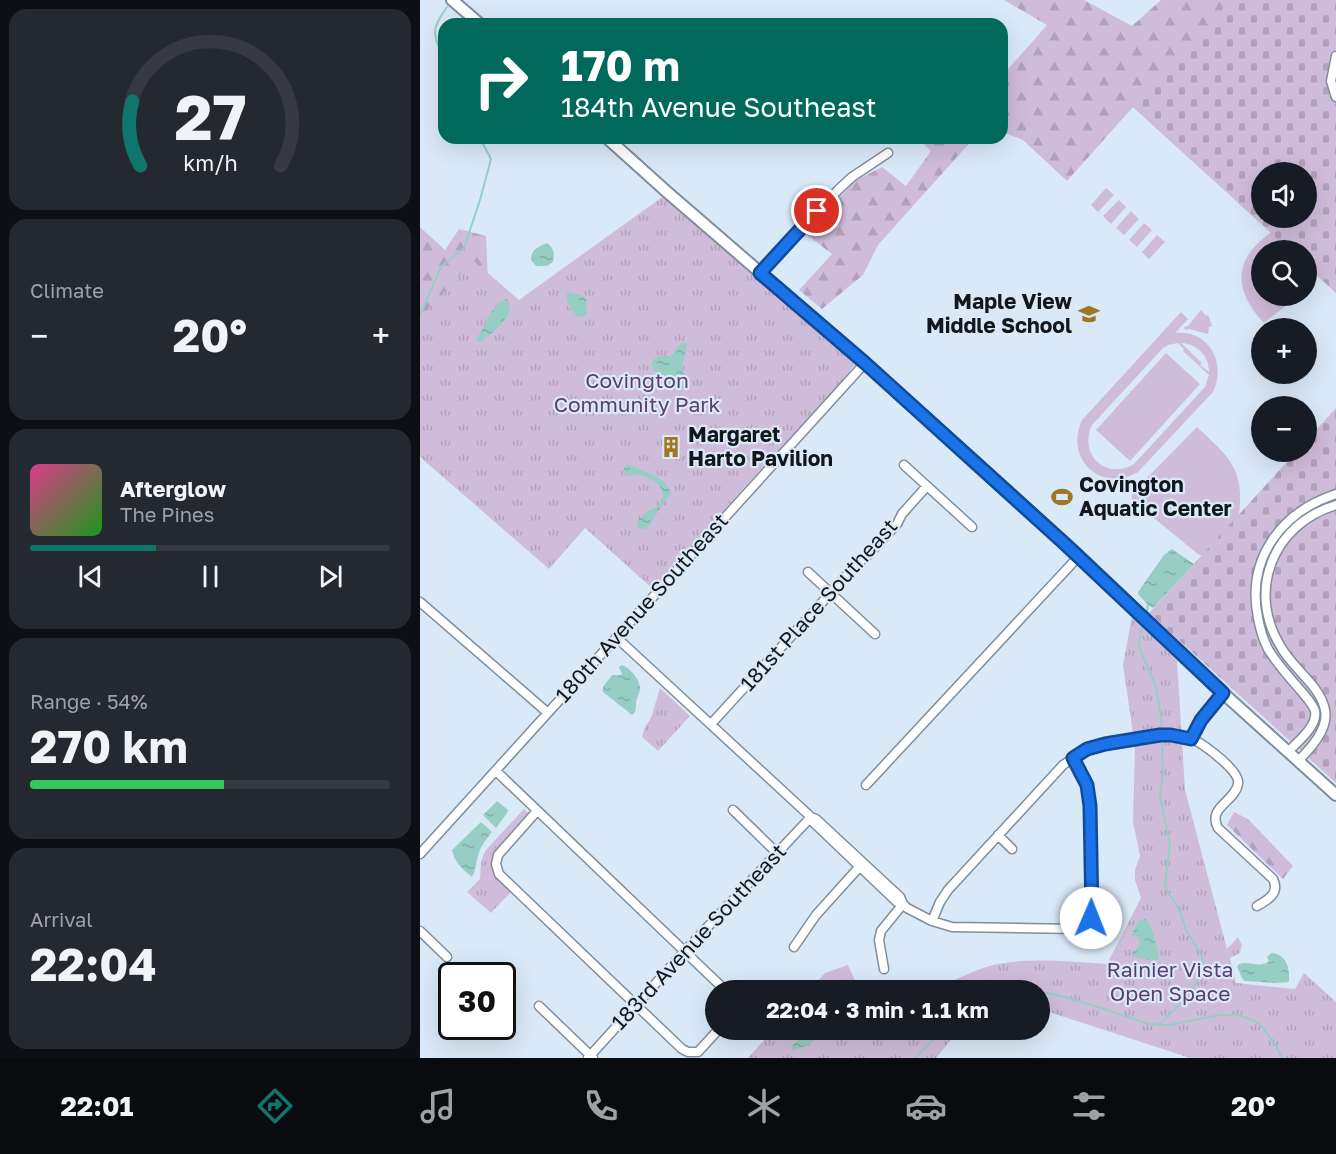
<!DOCTYPE html>
<meta charset="utf-8">
<style>
:root{--surface:#171b24;--page:#242831;--text:#f1f3f6;--muted:#9ea1a6;--line:#363941;--accent:#0f766e}
body{margin:0;font-family:"Golos Text",sans-serif;background:var(--page);color:var(--text);height:100vh;display:flex;flex-direction:column;font-size:22px;white-space:nowrap}
*{box-sizing:border-box;margin:0}
p{font-size:20px;color:var(--muted)}
.icon{flex:none;width:33px;height:33px;fill:none;stroke:currentColor;stroke-width:2;stroke-linecap:round;stroke-linejoin:round}
.map{position:relative;flex:1;overflow:hidden}
.details{display:flex;flex-direction:column;gap:9px;padding:9px;background:#0d0f14;width:420px}
.details>*{flex:none}
.top-card{position:absolute;left:18px;top:18px;width:570px;height:126px;border-radius:18px;box-shadow:0 6px 24px #0002;background:#00695c;color:#fff;overflow:hidden}
.tools{position:absolute;left:831px;top:162px;display:grid;gap:12px}
.tools a{display:grid;place-items:center;width:66px;height:66px;border-radius:50%;background:var(--surface);box-shadow:0 6px 24px #0002;font-size:30px}
.speed{position:absolute;left:18px;top:962px;display:flex;gap:12px;font-size:30px;font-weight:700;text-align:center}
.speed>*{display:grid;place-content:center;width:78px;height:78px;border-radius:50%;background:var(--surface);box-shadow:0 6px 24px #0002;line-height:1}
.speed .limit{border:3px solid #111;border-radius:9px;background:#fff;color:#111}
.pin{position:absolute;display:grid;place-items:center;width:51px;height:51px;color:#fff;margin:-26px;border:3px solid #fff;border-radius:50%;box-shadow:0 2px 6px #0007}
.me{position:absolute;width:66px;margin:-33px;rotate:1deg;stroke-linejoin:round;filter:drop-shadow(0 0 4px #0008)}
.turn{display:flex;align-items:center;gap:21px;height:126px;padding:0 24px;font-size:27px}
.turn .icon{width:78px;height:78px;stroke-width:2.5}
.turn b{display:block;font-size:42px;line-height:51px}
.big{font-size:45px;font-weight:700;line-height:1.1}
.details .card{flex:1;display:flex;flex-direction:column;justify-content:center;gap:9px;min-width:0;padding:0 21px;border-radius:18px;background:var(--page)}
.details .dial{align-items:center;gap:0}
.dial svg{height:156px;overflow:visible;fill:none;stroke:var(--line);stroke-width:7;stroke-linecap:round;text-anchor:middle}
.dial text{fill:var(--text);stroke:none}
.song{display:flex;align-items:center;gap:18px}
.cover{width:72px;height:72px;border-radius:9px;background:linear-gradient(135deg,hsl(330 70% 55%),hsl(120 70% 35%))}
.played{height:6px;border-radius:3px;background:linear-gradient(90deg,var(--accent) 35%,var(--line) 35%)}
.keys{display:flex;justify-content:space-around;direction:ltr}
.heat{display:flex;justify-content:space-between;align-items:center;font-size:33px;direction:ltr}
.charge{height:9px;border-radius:4px;background:linear-gradient(90deg,#34c759 54%,var(--line) 0)}
.trip{position:absolute;left:285px;top:980px;width:345px;height:60px;border-radius:30px;background:var(--surface);box-shadow:0 6px 24px #0002;font-weight:700;line-height:60px;text-align:center}
.menu{display:flex;height:96px;justify-content:space-around;align-items:center;background:#090b0e;color:var(--muted)}
.menu .icon{width:42px;height:42px}
.menu .active{color:var(--accent)}
.menu b{font-size:27px;color:var(--text)}
main{display:flex;flex:1;min-height:0}
.map>svg:first-child{display:block}
.grass{fill:#cfbcda;fill-rule:evenodd}
.forest{fill:url(#forest-firs)}
.cemetery{fill:url(#cemetery-stones);fill-rule:evenodd}
.park{fill:url(#park-tufts)}
.water{fill:url(#water-ripples)}
.lines{fill:none;stroke-linecap:round;stroke-linejoin:round}
.stream{stroke:#96cec4;stroke-width:2}
.minor-casing{stroke:#808e9b;stroke-width:11}
.major-casing{stroke:#808e9b;stroke-width:14}
.minor{stroke:#fff;stroke-width:8}
.major{stroke:#fff;stroke-width:10}
.route-casing{stroke:#114b97;stroke-width:15}
.route{stroke:#1a73e8;stroke-width:10}
.labels{text-anchor:middle;stroke-width:4.5;stroke-linejoin:round;paint-order:stroke}
.poi-label{font-size:21px;font-weight:bold;fill:#12171c;stroke:#dae9f8;text-anchor:start}
.park-label{font-size:21px;fill:#5d3c6e;stroke:#dae9f8}
.street-label{font-size:21px;fill:#12171c;stroke:#dae9f8}
</style>
<main>
<section class="details">
<div class="card dial"><svg viewBox="0 0 100 80">
<path d="M14 69A42 42 0 1 1 86 69"/>
<path d="M14 69A42 42 0 0 1 10 36" stroke="#0f766e"/>
<text x="50" y="56" font-size="32" font-weight="700">27</text>
<text x="50" y="72" font-size="11">km/h</text>
</svg></div>
<div class="card"><p>Climate</p>
<div class="heat"><a>−</a><b class="big">20°</b><a>+</a></div>
</div>
<div class="card">
<div class="song"><i class="cover"></i><div><b>Afterglow</b><p>The Pines</p></div></div>
<div class="played"></div>
<div class="keys"><svg class="icon" aria-label="previous" viewBox="0 0 24 24"><path d="M18 5L8 12l10 7zM5 5v14"/></svg><svg class="icon" aria-label="pause" viewBox="0 0 24 24"><path d="M8 5v14M16 5v14"/></svg><svg class="icon" aria-label="next" viewBox="0 0 24 24"><path d="M6 5l10 7-10 7zM19 5v14"/></svg></div>
</div>
<div class="card"><p>Range · 54%</p><b class="big">270 km</b><div class="charge"></div></div>
<div class="card"><p>Arrival</p><b class="big">22:04</b></div>
</section>
<div class="map">
<svg width="916" height="1058" viewBox="0 0 916 1058">
<defs>
<pattern id="forest-firs" width="22" height="20" patternUnits="userSpaceOnUse" patternTransform="scale(1.5)"><rect width="22" height="20" fill="#cfbcda"/><path d="M5 1l3.5 6h-7zM16 11l3.5 6h-7z" fill="#b1a1ba"/></pattern>
<pattern id="cemetery-stones" width="16" height="16" patternUnits="userSpaceOnUse" patternTransform="scale(1.5)"><rect width="16" height="16" fill="#cfbcda"/><path d="M2 7V4a2 2 0 0 1 4 0v3zM10 15v-3a2 2 0 0 1 4 0v3z" fill="#b1a1ba"/></pattern>
<pattern id="park-tufts" width="24" height="20" patternUnits="userSpaceOnUse" patternTransform="scale(1.5)"><rect width="24" height="20" fill="#cfbcda"/><path d="M3 7l-1-3M5 7V3M7 7l1-3M15 17l-1-3M17 17v-4M19 17l1-3" fill="none" stroke="#b1a1ba"/></pattern>
<pattern id="water-ripples" width="26" height="14" patternUnits="userSpaceOnUse" patternTransform="scale(1.5)"><rect width="26" height="14" fill="#96cec4"/><path d="M2 4q2-2 4 0t4 0M15 11q2-2 4 0t4 0" fill="none" stroke="#80b0a8"/></pattern>
</defs>
<rect width="100%" height="100%" fill="#dae9f8"/>
<path class="grass" d="M686,188L694,195L678,212L671,205Z
M699,200L706,207L691,224L683,216Z
M711,211L719,219L704,235L696,228Z
M724,223L732,230L717,247L709,240Z
M855,230L871,250H842V296H878L844,323C811,288 814,256 855,230Z
M737,235L745,242L729,259L722,252Z
M781,310L786,316L788,315L792,326L789,327L788,334L769,329L765,330L764,327L768,326Z
M761,312L768,319L755,333C789,329 807,363 793,392L718,472C681,494 644,459 662,420ZM758,343L764,349L763,351L789,375L785,387L714,464C686,481 658,454 672,425L743,348L748,345ZM761,343C778,344 789,356 789,372L780,365L782,363Z
M746,353L780,384L710,461L676,430Z
M777,427C801,450 822,464 820,501C820,508 819,518 815,523C807,535 795,544 786,555H779L712,500V493Z"/>
<path class="forest" d="M584,0H664L712,26L741,0H835L842,172V218H886L916,293L887,266L886,250H870L713,107L647,181L603,140L582,132V76L627,25Z
M498,138H554L458,245L443,275L402,309L379,290L412,254L385,233L435,181L462,167L486,186L511,151Z
M0,227L25,250L39,229L66,236L68,282L0,331Z
M814,812L828,819L873,866L863,879L807,825Z"/>
<path class="cemetery" d="M811,0H916V293L887,266L886,250H870L713,107ZM842,172H886V218H842Z
M916,408V783L729,613L876,452H886L887,440Z"/>
<path class="park" d="M245,195L436,363L416,388L360,450L332,479L233,589L165,528L129,569L0,457V318L53,260L99,300Z
M712,616L757,661L765,790L807,949L818,937L822,945L820,953L810,958L816,983L875,989L884,973L916,1002V1058H770L620,1009V990H514C536,980 560,966 584,963C618,958 653,962 687,964L721,898L715,880V870L720,856L713,822L715,747L703,665Z
M240,688L270,716L238,751L222,737L225,727L231,718Z
M104,809L108,813L107,817L75,852C67,872 78,878 92,891L71,913L47,892L60,879C61,868 60,859 66,850Z
M428,965L439,990H390L405,973Z
M354,1029H542L539,1030L516,1058H328Z"/>
<path class="water" d="M127,243C134,247 135,255 133,262L127,266H116L111,260C111,249 118,247 127,243Z
M148,292L161,295L166,299L167,314L163,317H158C152,310 143,301 148,292Z
M87,299C98,315 71,334 60,342H58L56,339C66,327 71,302 87,299Z
M261,343H266L267,347L262,365L266,385V388L259,391L255,390C249,385 221,365 236,358C239,356 247,356 251,356Z
M206,465H210C223,471 247,477 251,493L239,510L230,525L225,529H219L217,527V522C220,518 223,514 228,511C234,508 239,507 242,500C247,486 229,477 219,475C214,474 208,477 205,474C203,473 203,471 203,470Z
M752,549L774,564L733,608L728,605L718,594V592L744,555Z
M202,665C210,668 220,679 220,688C220,693 217,697 216,702C216,705 216,708 215,712L212,715L183,692C181,685 189,681 192,675H200L202,674L199,667Z
M77,801L88,810L87,813L76,828L63,815Z
M61,822L72,832C67,839 61,845 59,853C56,862 56,870 52,877C42,869 35,863 32,850Z
M722,919H726C733,928 736,944 739,956L737,960H728L712,956L720,943L717,936H711L712,934L717,923Z
M851,953C867,954 870,969 869,982L854,983L825,981L822,978L817,967L819,964C829,960 840,969 849,961L847,957Z
M392,1029H411L386,1046L373,1050L371,1048L372,1045Z"/>
<g class="lines">
<path class="stream" d="M24,59C13,33 10,31 27,7
M0,315L21,267L44,248L60,200L71,159L60,138
M726,615L728,605
M723,623L719,641L720,649L736,687L741,717L743,774L740,796L750,845L745,884L748,893L755,902L761,914L766,930L782,956L783,969L776,983L765,999L739,1025
M620,992L633,994L669,1004L729,1024L749,1025L800,1015H820L840,1024L856,1046L862,1058
M496,1058L522,1029"/>
<defs>
<path id="minor" d="M916,56L911,81L916,97
M340,273L419,189L432,177L468,153
M484,465L552,527
M388,572L455,634
M0,602L128,713
M291,724L438,563L447,556L477,524L482,514L507,486
M771,739L781,720L803,693
M868,752C877,742 898,726 895,711C893,704 886,697 882,692C870,678 857,664 848,649C843,639 840,629 838,618C826,559 861,512 916,494
M878,761C890,749 909,729 905,710C900,685 873,669 861,647C826,591 853,524 916,505
M76,771L305,990
M446,785L659,556
M313,810L357,853
M117,811L78,855L76,864L79,874L262,1049L268,1052H278L299,1029
M578,835L592,849
M0,854L445,363
M483,904L480,897L396,819L391,817L393,822L477,902L483,904L487,908L512,921L532,927L656,929C666,927 669,923 672,914L670,805L667,785L653,758
M512,921L520,902L528,890L643,765L659,754L675,746L740,735C750,735 763,735 773,739C784,745 821,771 818,784C815,802 787,807 798,828L853,879C860,893 848,900 837,906
M0,931L27,957
M374,947L396,915L442,864
M464,969L459,940L461,931L483,904
M119,1006L173,1058
M168,1058L265,951L391,817L196,637"/>
<path id="major" d="M32,0L60,24
M187,138L247,192L445,363L659,556L803,693L916,795"/>
</defs>
<use href="#minor" class="minor-casing"/>
<use href="#major" class="major-casing"/>
<use href="#minor" class="minor"/>
<use href="#major" class="major"/>
</g>
<g class="lines">
<defs>
<path id="route" d="M397,211L340,273L445,363L645,544L803,693L781,720L771,739L751,735H740L685,744L667,749L653,758L667,785L670,806L672,914L671,918"/>
</defs>
<use href="#route" class="route-casing"/>
<use href="#route" class="route"/>
</g>
<defs>
<symbol id="school-bare" viewBox="-9 -9 18 18"><path d="M0-5L7-2L0 1L-7-2ZM-4 1L0 2.5L4 1V4Q0 6-4 4Z" fill="#9d7723" stroke="#dae9f8" stroke-width="2.5" paint-order="stroke"/></symbol>
<symbol id="building-bare" viewBox="-9 -9 18 18"><path d="M-4-6H4V6H1V3H-1V6H-4ZM-2.5-4.3h1.7v1.8h-1.7ZM.8-4.3h1.7v1.8H.8ZM-2.5-1h1.7V.8h-1.7ZM.8-1h1.7V.8H.8Z" fill="#9d7723" stroke="#dae9f8" stroke-width="2.5" paint-order="stroke"/></symbol>
<symbol id="stadium-bare" viewBox="-9 -9 18 18"><path d="M0-5a6.5 5 0 1 0 0 10a6.5 5 0 1 0 0-10ZM-3.5-1.8h7v3.6h-7Z" fill="#9d7723" stroke="#dae9f8" stroke-width="2.5" paint-order="stroke"/></symbol>
</defs>
<g fill-rule="evenodd">
<use href="#school-bare" x="654" y="299" width="30" height="30"/>
<use href="#building-bare" x="236" y="432" width="30" height="30"/>
<use href="#stadium-bare" x="627" y="482" width="30" height="30"/>
</g>
<g class="labels">
<g class="poi-label">
<text x="652" y="309" text-anchor="end">Maple View<tspan x="652" dy="24">Middle School</tspan></text>
<text x="268" y="442">Margaret<tspan x="268" dy="24">Harto Pavilion</tspan></text>
<text x="659" y="492">Covington<tspan x="659" dy="24">Aquatic Center</tspan></text>
</g>
<g class="park-label">
<text x="217" y="388">Covington<tspan x="217" dy="24">Community Park</tspan></text>
<text x="750" y="977">Rainier Vista<tspan x="750" dy="24">Open Space</tspan></text>
</g>
<g class="street-label">
<text transform="translate(399 605) rotate(-48)" y="7">181st Place Southeast</text>
<text transform="translate(222 608) rotate(-48)" y="7">180th Avenue Southeast</text>
<text transform="translate(279 937) rotate(-47)" y="7">183rd Avenue Southeast</text>
</g>
</g>
</svg>
<div class="tools">
<a><svg class="icon" aria-label="sound" viewBox="0 0 24 24"><path d="M4 9h4l5-4v14l-5-4H4zM17 9q2 3 0 6"/></svg></a>
<a><svg class="icon" aria-label="search" viewBox="0 0 24 24"><circle cx="10" cy="10" r="6"/><path d="M15 15l6 6"/></svg></a>
<a>+</a>
<a>−</a>
</div>
<div class="speed"><div class="limit">30</div></div>
<div class="pin" style="left:397px;top:211px;background:#d93025"><svg class="icon" aria-label="arrive" viewBox="0 0 24 24"><path d="M6 21V4h12l-3 4 3 4H6"/></svg></div>
<svg class="me" style="left:671px;top:918px" viewBox="-20 -20 40 40"><circle r="19" fill="#fff"/><path d="M0-13L10 11 0 6-10 11z" fill="#1a73e8"/></svg>
<div class="trip">22:04 · 3 min · 1.1 km</div>
<div class="top-card">
<div class="turn"><svg class="icon" aria-label="right" viewBox="0 0 24 24"><path d="M7 20v-9h11M14 6l5 5-5 5"/></svg><div><b>170 m</b>184th Avenue Southeast</div></div>
</div>
</div>
</main>
<nav class="menu">
<b>22:01</b>
<svg class="icon active" aria-label="directions" viewBox="0 0 24 24"><path d="M12 3l9 9-9 9-9-9zM9 14v-3h6M13 9l2 2-2 2"/></svg>
<svg class="icon" aria-label="music" viewBox="0 0 24 24"><path d="M9 18V5l10-2v13"/><circle cx="6" cy="18" r="3"/><circle cx="16" cy="16" r="3"/></svg>
<svg class="icon" aria-label="phone" viewBox="0 0 24 24"><path d="M5 4h4l2 5-3 2q2 4 5 5l2-3 5 2v4C11 20 4 13 5 4z"/></svg>
<svg class="icon" aria-label="climate" viewBox="0 0 24 24"><path d="M12 3v18M4 7l16 10M4 17L20 7"/></svg>
<svg class="icon" aria-label="car" viewBox="0 0 24 24"><path d="M5 17H2v-5l4-1 3-4h7l3 4 3 1v5h-3M9 17h6M6 11h13"/><circle cx="7" cy="17" r="2"/><circle cx="17" cy="17" r="2"/></svg>
<svg class="icon" aria-label="filters" viewBox="0 0 24 24"><path d="M4 7h16M4 17h16"/><circle cx="9" cy="7" r="2"/><circle cx="15" cy="17" r="2"/></svg>
<b>20°</b>
</nav>
